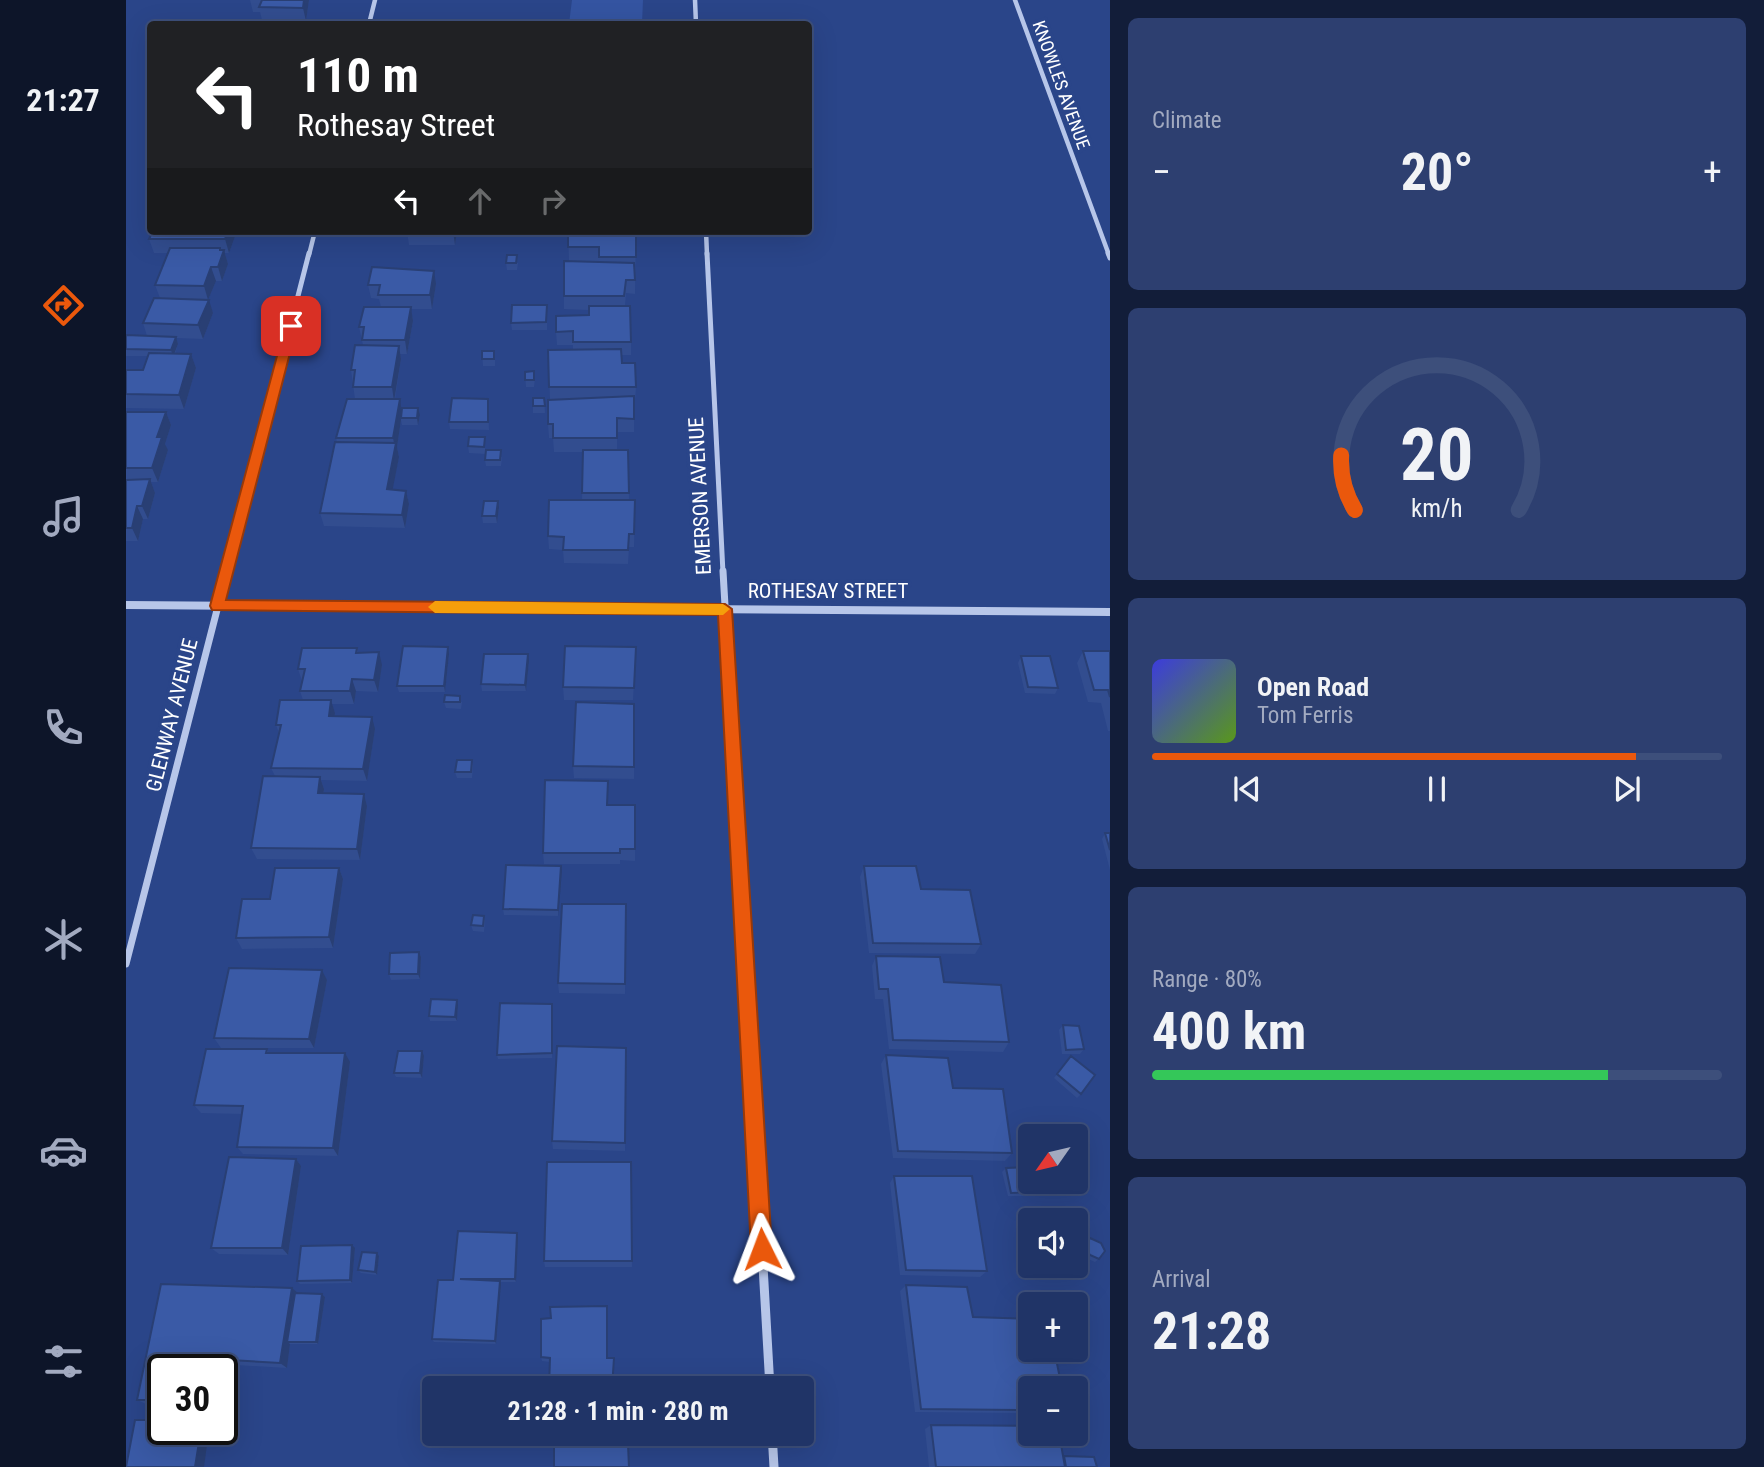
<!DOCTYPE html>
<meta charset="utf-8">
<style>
:root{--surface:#203467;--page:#2d3f70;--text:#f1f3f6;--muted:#a2aac0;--line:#3d4f7b;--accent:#ea580c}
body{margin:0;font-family:"Roboto Condensed",sans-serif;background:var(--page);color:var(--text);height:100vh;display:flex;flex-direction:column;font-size:26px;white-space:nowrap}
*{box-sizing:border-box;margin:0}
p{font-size:23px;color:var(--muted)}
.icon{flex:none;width:38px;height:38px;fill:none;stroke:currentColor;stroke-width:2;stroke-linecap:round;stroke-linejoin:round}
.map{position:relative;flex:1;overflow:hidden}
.drawer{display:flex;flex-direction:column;gap:18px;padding:18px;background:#121d39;width:654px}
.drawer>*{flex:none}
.top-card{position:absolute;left:21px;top:21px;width:665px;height:214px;border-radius:7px;box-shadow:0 7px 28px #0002,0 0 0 2px var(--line);background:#202124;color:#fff;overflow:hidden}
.needle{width:46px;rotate:236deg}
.controls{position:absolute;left:892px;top:1124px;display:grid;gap:14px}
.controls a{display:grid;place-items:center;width:70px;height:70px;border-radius:7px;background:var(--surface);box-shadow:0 7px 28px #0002,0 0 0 2px var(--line);font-size:35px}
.speed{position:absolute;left:21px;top:1354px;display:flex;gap:14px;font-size:35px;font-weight:700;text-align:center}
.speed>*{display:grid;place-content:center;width:91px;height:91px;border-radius:50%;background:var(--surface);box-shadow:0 7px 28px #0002,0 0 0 2px var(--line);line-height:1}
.speed .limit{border:4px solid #111;border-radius:10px;background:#fff;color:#111}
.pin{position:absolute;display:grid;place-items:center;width:60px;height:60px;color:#fff;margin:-30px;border-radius:14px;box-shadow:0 4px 10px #0006}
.me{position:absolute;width:77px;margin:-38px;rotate:357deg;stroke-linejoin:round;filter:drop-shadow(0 0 5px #0008)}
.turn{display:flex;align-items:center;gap:24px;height:147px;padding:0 35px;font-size:32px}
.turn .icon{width:91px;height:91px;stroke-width:2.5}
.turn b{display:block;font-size:49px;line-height:60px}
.lanes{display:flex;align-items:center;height:66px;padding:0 35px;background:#0003;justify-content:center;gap:35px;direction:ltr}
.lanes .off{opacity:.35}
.big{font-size:52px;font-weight:700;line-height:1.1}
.drawer .widget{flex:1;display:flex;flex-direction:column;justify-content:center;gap:10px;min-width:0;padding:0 24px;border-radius:10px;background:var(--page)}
.drawer .dial{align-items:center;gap:0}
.dial svg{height:182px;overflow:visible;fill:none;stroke:var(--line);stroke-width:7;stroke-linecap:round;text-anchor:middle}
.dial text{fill:var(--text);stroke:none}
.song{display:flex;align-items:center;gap:21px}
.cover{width:84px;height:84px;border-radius:10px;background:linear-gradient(135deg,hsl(240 70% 55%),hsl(90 70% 35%))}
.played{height:7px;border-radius:4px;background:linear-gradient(90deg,var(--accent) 85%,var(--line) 85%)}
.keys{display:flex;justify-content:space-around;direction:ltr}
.heat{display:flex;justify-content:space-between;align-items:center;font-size:38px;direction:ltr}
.charge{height:10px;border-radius:5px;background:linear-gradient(90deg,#34c759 80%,var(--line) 0)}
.trip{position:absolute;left:296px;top:1376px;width:392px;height:70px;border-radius:7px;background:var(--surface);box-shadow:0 7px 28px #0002,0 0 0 2px var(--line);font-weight:700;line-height:70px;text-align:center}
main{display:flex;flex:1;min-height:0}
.tab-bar{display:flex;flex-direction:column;width:126px;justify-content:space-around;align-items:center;background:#0d1529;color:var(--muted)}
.tab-bar .icon{width:49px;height:49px}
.tab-bar .active{color:var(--accent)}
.tab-bar b{font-size:32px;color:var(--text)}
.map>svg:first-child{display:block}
.green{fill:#3454a1}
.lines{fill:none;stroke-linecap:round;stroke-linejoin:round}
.minor-far3{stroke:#b7c6e9;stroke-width:4.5}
.minor-far2{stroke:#b7c6e9;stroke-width:5}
.minor-far1{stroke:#b7c6e9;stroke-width:7}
.minor{stroke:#b7c6e9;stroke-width:9}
.tertiary{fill:#b7c6e9;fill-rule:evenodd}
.wall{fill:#324d8f}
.shaded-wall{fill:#293f74}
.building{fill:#3a5aa6;stroke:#293f74;stroke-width:2}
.route{fill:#ea580c;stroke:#983908;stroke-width:2}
.slow{fill:#f59e0b}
.labels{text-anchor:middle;stroke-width:7;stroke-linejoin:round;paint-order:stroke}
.far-street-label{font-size:18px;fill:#fff;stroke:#2a4589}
.street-label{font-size:21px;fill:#fff;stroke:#2a4589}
</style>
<main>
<nav class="tab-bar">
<b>21:27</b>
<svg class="icon active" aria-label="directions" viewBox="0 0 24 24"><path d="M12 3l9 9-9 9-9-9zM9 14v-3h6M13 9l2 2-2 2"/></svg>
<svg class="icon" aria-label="music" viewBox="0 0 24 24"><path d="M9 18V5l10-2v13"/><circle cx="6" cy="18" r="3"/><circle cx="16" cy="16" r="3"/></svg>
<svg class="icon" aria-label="phone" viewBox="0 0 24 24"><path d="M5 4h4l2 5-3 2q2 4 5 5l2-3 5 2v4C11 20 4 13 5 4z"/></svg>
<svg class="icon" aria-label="climate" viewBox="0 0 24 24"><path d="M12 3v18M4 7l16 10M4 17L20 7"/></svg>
<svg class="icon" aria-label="car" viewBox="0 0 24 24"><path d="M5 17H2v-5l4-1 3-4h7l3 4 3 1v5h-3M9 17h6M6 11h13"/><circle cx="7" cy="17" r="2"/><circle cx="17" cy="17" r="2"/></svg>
<svg class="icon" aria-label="filters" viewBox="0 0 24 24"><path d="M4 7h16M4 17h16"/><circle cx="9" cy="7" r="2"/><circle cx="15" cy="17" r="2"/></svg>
</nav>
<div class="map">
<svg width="984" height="1467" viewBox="0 0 984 1467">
<rect width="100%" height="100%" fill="#2a4589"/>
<path class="green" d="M446,0H517L516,24H443Z"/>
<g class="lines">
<path class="minor-far3" d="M569,0L570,24
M889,0L983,255
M243,24L249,0
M580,231L581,255
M183,255L189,231"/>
<path class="minor-far2" d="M581,253L597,573
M982,253L984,258
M101,573L183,253"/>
<path class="minor-far1" d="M597,571L620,971
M0,964L101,571"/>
<path class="minor" d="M620,969L644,1388
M646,1433L648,1467"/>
<path class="tertiary" d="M0,601L984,608V616L0,609Z"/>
</g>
<path class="wall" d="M124,0H187H183L180,21L136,20L134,12H127Z
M24,134V148H23L21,140Z
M111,231L103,253H99L102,264L96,281H90L82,300L87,313L77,339L50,338L52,344L49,354H65L70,368L58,409L0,408V370H17L22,356H0V335L21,336L17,323L34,298L29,285L42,253H28L23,239Z
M281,231H331L329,245H283Z
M442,231H520V232H510L509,294L500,293L499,306L505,342V355H496V363L510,387L509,401H508V432H491V450H502L503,500H509L508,547H503L502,564L438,563L437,550L423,549L422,536L456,500L457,452H428L427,438H423L422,424L424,399L422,350L447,349V345H431L430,332L463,315V310L438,309V296L473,262V261H443Z
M380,263H392L391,270H381Z
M310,284L306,309H285L287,321L281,354H274L275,359L269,399L276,411L294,415L292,425H276L275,420L271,447L273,457L266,490L280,491L283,504L279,528L198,526L194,513L211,442L210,438L229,399L225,370L237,345L233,327L255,307L253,299L245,298L242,285Z
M421,312V330H386L385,323Z
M356,351L369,358V366H357Z
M399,372L409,378L408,387H400Z
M418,398L419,413H407V406Z
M362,399L363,430L324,429L323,422Z
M0,412H40L45,425L39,444L42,450L32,482H25L29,493L22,519H17L12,541H0Z
M359,437V454L343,453L342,446Z
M376,457L375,466H360L359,460Z
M372,501L373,507L371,523H357L356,516Z
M322,647L323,654L319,692H273L271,686Z
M510,647L507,700H438L437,687Z
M231,648L232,653L256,665L252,692L230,691L228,704H206L209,713V716L249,729L241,781L195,780L198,789V793L238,794L241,806L234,860L131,859L125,848L149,776L145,768L153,733L150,725L177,700L174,691L176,681L172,669Z
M957,651H984V731H982L975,703L962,702L951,663Z
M895,656L932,688L929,694L899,693L892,663Z
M403,661L400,691H356L355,684Z
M318,702H336L335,709L320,708Z
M508,704V779L448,778L447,766Z
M346,760L347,766L346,778H331L329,772Z
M482,805H509V861L494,860V864H418L417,853Z
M979,833H984V870L976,839Z
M738,866L795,889L855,944L849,954L743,953L734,877Z
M213,868L217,879L207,948L116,949L110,938L144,899Z
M436,871L432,916L378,915L377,909Z
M500,904L499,994L433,993L432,983Z
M358,916L359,921L358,932L347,931L345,925Z
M293,952L295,957L294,979L265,980L263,974Z
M750,956L818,982L883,1042L877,1052L763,1049L757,999H749L746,966Z
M196,970L201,980L188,1048H95L88,1038Z
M426,1004V1058L372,1059L371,1055Z
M332,1005L331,1021H304L303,1016Z
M937,1025L958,1049L954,1054H936L933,1030Z
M500,1048L499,1151L427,1149L426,1141Z
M141,1049L143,1053L224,1062L212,1156L117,1154L111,1147L116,1114L75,1113L68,1105Z
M760,1055L827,1088L886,1153L879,1161L767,1158L755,1064Z
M298,1056L296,1078L270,1077L268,1073Z
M945,1056L955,1094L951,1098L928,1078Z
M170,1159L175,1166L162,1255L93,1254L85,1248Z
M505,1162L506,1267H419L418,1261Z
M880,1168L909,1192L905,1196H882L876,1172Z
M768,1176L861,1271L854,1277L774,1275L764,1183Z
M391,1233L392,1237L390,1282H374L375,1284L370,1344L308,1342L306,1339L327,1280Z
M964,1238L973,1259L969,1262L960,1258L955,1250L959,1241Z
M229,1248L226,1283L174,1284L171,1281Z
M253,1256L251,1275L235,1273L232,1270Z
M35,1284L166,1288L172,1294H196L199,1297L192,1344H164L161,1368L94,1364L93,1370H37V1404H20L11,1400Z
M780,1285L847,1317L905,1388V1413L789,1412L774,1291Z
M415,1357L481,1358L424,1362L416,1361Z
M805,1425L938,1457L971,1467H803L799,1429Z"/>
<path class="shaded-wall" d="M178,0H183L180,21L177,8Z
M102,231H111L103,253L99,239Z
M327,231H331L329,245Z
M94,248L96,255L98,250L102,264L96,281L92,267Z
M85,267L90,281L82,300L78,286Z
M308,271L310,284L306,309L304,295Z
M83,300L87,313L77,339L72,325Z
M285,307L287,321L281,354L279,340Z
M50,337L52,344L47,357L45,350Z
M273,346L275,359L268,401L266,387Z
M65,354L70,368L58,409L53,395Z
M274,399L276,413L271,447L273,457L264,503L261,489L269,448L267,438Z
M292,408L294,415L292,425L291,418Z
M40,412L45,425L39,444L42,450L32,482L26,468L31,437Z
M24,479L29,493L22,519L16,506Z
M280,491L283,504L279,528L276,515Z
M372,501L373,507L371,523L370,516Z
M11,506L17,519L12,541L6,528Z
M322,647L323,654L319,692L318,686Z
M253,652L256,665L252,692L248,680Z
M402,654L403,661L400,691L399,685Z
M226,679L230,691L228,704L224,691Z
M205,700L209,713L207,728L203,716Z
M246,717L249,729L241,781L237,769Z
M194,777L198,789L196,805L192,793Z
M238,794L241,806L234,860L231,849Z
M435,866L436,871L432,916V910Z
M213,868L217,879L207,948L203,937Z
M293,952L295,957L294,979L292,974Z
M196,970L201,980L188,1048L183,1039Z
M331,1000L332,1005L331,1021L329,1017Z
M296,1051L298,1056L296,1078L294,1073Z
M219,1053L224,1062L212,1156L207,1148Z
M170,1159L175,1166L162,1255L156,1248Z
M391,1233L392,1237L390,1282L389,1279Z
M226,1245L229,1248L226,1283L224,1280Z
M251,1253L253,1256L251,1275L249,1272Z
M374,1281L375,1284L370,1344L369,1341Z
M166,1288L172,1293L161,1342L164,1344L161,1368L154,1363Z
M196,1294L199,1297L192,1344L190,1342Z
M87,1359L94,1364L93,1370H85Z
M75,1430H83L78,1467H69Z"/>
<path class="building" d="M136,0H178L177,8L133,7Z
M24,134V140H21Z
M27,231H102L99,239H23Z
M442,231H510V257H473V247H442Z
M44,248H94V250H98L92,267H85L78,286L29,285Z
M381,255H391L390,263H380Z
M438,261L508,263L509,280H500L498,296H438Z
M246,267L308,271L304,295H252L254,285H242Z
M28,298L83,300L72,325L17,323Z
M386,305H421L420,322L385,323Z
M463,306H504L505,342H447V331L430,332V316L463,315Z
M238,307H285L279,340H236L238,327H233Z
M0,335L50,337L45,350L0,349Z
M229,345L273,346L266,387H227L229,370H225Z
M495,349L496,363H509L510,387H423L422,350Z
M356,351H368V359H356Z
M23,353L65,354L53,395L0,394V370H17Z
M408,371V380H399V372Z
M508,396V419L491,418V438H427V424H422V400Z
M326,398L362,399V422H323Z
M407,398H418L419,406H407Z
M221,399H274L267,438H210Z
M276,408H292L291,418H275Z
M0,412H40L31,437H36L26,468H0Z
M343,437H359L358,447L342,446Z
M209,442L270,443L261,489L280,491L276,515L194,513Z
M360,450H375L374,460H359Z
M457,450H502L503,493H456Z
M24,479L16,506H11L6,528H0V480Z
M423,500H509L508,534H503L502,550H437L438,537L422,536Z
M358,501H372L370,516H356Z
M277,646L322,647L318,686H271Z
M439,646L510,647L508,688L437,687Z
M176,648H231L230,653L253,652L248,680L226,679L224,691H174L179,669H172Z
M957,651H984V697L982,690H968Z
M358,654H402L399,685L355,684Z
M895,656H924L932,688L902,687Z
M319,695L334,696V702H318Z
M154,700H205L203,716L246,717L237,769L145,768L155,725H150Z
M450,702L508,704V767L447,766Z
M331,760H346L345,772H329Z
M137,776L194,777L192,793L238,794L231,849L125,848Z
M419,780L482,781L481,805H509V849H494V853H417Z
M979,833H984V850Z
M380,865L435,866L432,910L377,909Z
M738,866H790L795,889L844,890L855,944L747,943Z
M149,868H213L203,937L110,938L116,899H144Z
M436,904H500L499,984L432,983Z
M347,915L358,916L357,926L345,925Z
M293,952L292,974H263L264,953Z
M750,956L814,957L818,982L875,985L883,1042L767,1040L762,989H753Z
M103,968L196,970L183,1039L88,1038Z
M305,999L331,1000L329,1017L303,1016Z
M374,1003L426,1004V1053L371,1055Z
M937,1025L953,1026L958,1049L940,1050Z
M431,1046L500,1048L499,1143L426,1141Z
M80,1049H141L140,1053H219L207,1148L111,1147L117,1106L68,1105Z
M272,1051H296L294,1073H268Z
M760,1055L822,1058L827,1088L877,1089L886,1153L772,1151Z
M945,1056L969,1075L955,1094L931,1074Z
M103,1157L170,1159L156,1248H85Z
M421,1162H505L506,1261H418Z
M903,1167L905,1181H906L909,1192L885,1193L880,1168Z
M768,1176H846L861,1271L780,1270Z
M332,1231L391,1233L389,1279H334L374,1281L369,1341L306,1339L312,1280H327Z
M964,1238L975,1243L979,1251L973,1259L964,1255L959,1247Z
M226,1245L224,1280L171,1281L175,1246Z
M236,1252L251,1253L249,1272L232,1270Z
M35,1284L166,1288L154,1363L87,1359L85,1370H37V1400H11Z
M780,1285L841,1287L847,1317L905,1319V1349H928L936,1388H905V1410L795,1409Z
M169,1293L196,1294L190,1342H161Z
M481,1306V1358H488L486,1388H423L424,1358L415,1357V1319L425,1318L424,1307Z
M9,1420H37V1430H75L69,1467H0Z
M805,1425L905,1426V1433H933L939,1467H810Z
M428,1444H502L503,1467H428Z
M938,1456L968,1457L971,1467H940Z"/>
<path class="route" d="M165,322L171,326L100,600L599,604L606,609L646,1249L643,1256L636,1259L628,1256L625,1249L592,615L86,610L84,606L159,326Z"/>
<path class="slow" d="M309,601L597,604L604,609L597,615L309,613L302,607Z"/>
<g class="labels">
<g class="far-street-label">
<text transform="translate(935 85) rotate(70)" y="6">KNOWLES AVENUE</text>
</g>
<g class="street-label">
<text transform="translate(574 496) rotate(-93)" y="7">EMERSON AVENUE</text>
<text x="702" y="598">ROTHESAY STREET</text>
<text transform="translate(46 715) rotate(-76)" y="7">GLENWAY AVENUE</text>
</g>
</g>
</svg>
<div class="controls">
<a><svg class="needle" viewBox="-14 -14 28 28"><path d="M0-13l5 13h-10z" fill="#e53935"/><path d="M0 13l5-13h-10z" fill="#a2aac0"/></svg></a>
<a><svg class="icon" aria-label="sound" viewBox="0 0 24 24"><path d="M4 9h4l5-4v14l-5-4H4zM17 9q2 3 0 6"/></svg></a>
<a>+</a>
<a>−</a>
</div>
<div class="speed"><div class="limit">30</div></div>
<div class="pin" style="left:165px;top:326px;background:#d93025"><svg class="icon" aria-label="arrive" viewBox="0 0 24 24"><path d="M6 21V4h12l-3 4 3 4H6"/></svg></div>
<svg class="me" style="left:636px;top:1249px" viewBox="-20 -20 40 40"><path d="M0-17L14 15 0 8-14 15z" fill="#ea580c" stroke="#fff" stroke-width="4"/></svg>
<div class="trip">21:28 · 1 min · 280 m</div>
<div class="top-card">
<div class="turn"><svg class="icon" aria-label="left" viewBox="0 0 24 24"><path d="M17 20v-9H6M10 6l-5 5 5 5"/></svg><div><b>110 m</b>Rothesay Street</div></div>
<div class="lanes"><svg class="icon" aria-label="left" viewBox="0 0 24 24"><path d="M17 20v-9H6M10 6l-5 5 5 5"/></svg><svg class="icon off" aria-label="ahead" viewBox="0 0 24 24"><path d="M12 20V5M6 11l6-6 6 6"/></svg><svg class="icon off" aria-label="right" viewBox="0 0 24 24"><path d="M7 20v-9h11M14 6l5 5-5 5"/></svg></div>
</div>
</div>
<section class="drawer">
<div class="widget"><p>Climate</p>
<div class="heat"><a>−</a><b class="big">20°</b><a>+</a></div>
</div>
<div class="widget dial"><svg viewBox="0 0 100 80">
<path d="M14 69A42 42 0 1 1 86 69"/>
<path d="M14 69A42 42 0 0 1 8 45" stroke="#ea580c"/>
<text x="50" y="56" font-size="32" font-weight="700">20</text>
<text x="50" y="72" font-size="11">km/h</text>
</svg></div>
<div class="widget">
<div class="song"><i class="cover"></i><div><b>Open Road</b><p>Tom Ferris</p></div></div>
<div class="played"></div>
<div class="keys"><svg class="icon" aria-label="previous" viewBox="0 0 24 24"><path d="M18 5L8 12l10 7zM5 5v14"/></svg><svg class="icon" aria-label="pause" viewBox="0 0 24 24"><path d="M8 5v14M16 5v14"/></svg><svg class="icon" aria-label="next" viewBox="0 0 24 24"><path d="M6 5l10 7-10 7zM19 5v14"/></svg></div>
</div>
<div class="widget"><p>Range · 80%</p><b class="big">400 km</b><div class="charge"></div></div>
<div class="widget"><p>Arrival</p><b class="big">21:28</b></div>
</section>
</main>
